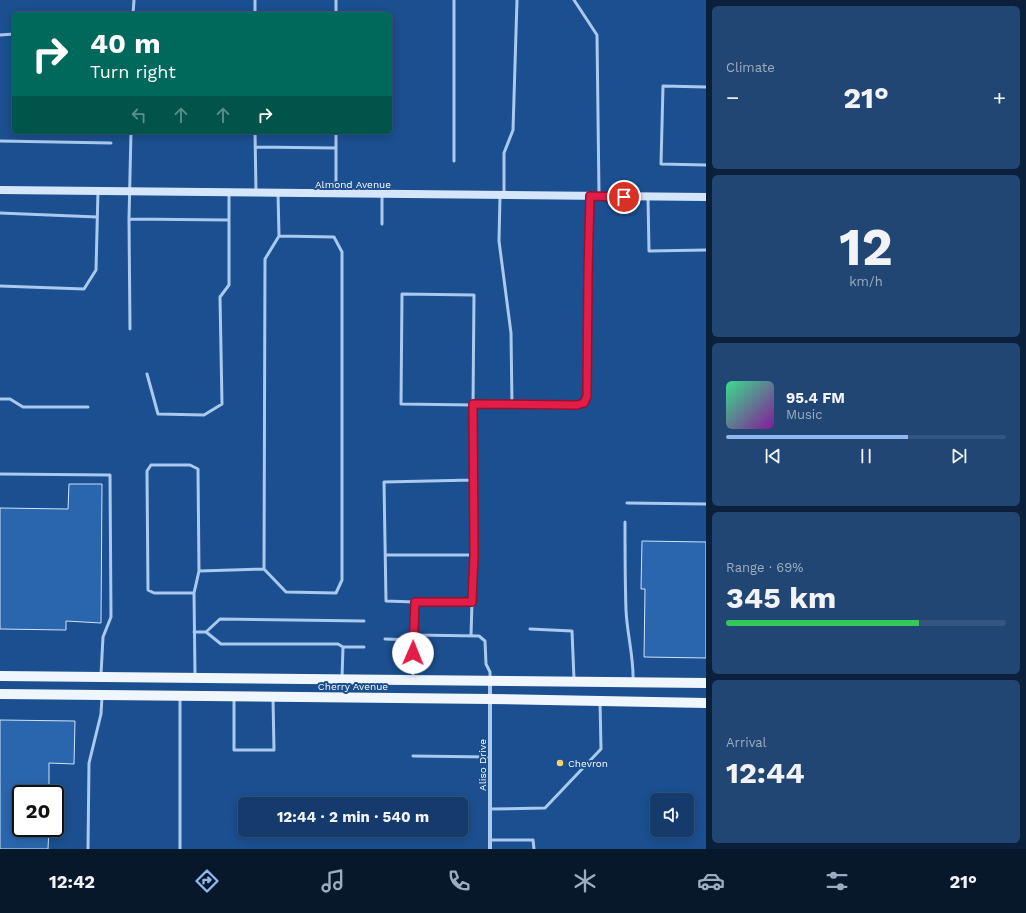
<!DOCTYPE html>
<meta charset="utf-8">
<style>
:root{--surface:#143b6b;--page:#214673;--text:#f1f3f6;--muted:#9dadc1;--line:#33557e;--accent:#90b9f0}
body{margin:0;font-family:"Work Sans",sans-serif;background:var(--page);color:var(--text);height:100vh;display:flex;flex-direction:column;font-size:15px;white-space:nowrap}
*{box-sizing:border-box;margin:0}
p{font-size:13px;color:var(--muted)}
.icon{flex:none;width:22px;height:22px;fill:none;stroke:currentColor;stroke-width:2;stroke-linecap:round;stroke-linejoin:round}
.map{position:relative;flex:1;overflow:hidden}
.details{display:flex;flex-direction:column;gap:6px;padding:6px;background:#0b203b;width:320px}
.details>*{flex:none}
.guide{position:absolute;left:12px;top:12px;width:380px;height:122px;border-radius:6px;box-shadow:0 2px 10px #0003,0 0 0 1px var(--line);background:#00695c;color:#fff;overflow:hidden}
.tools{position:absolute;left:650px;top:793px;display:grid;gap:8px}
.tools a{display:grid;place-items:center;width:44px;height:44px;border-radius:6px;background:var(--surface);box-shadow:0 2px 10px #0003,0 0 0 1px var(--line);font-size:20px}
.speed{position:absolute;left:12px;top:785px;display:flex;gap:8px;font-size:20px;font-weight:700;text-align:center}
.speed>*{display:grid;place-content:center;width:52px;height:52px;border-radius:50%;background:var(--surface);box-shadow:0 2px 10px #0003,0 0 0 1px var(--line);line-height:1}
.speed .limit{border:2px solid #111;border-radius:6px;background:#fff;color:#111}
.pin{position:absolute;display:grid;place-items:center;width:34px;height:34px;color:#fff;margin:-17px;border:2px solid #fff;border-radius:50%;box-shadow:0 1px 4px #0007}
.me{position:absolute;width:44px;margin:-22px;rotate:1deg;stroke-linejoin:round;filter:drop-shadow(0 0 3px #0008)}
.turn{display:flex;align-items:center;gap:14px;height:84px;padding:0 12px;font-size:18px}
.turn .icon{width:52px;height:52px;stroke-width:2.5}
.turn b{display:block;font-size:28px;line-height:34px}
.lanes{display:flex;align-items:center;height:38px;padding:0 12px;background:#0003;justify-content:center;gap:20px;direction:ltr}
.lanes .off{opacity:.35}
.big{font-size:30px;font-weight:700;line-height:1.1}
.details .widget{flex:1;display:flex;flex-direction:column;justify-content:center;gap:6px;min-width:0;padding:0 14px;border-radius:6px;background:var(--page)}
.details .dial{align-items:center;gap:0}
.dial b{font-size:52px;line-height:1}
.song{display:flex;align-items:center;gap:12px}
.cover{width:48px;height:48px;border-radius:6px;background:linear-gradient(135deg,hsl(150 70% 55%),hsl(290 70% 35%))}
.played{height:4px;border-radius:2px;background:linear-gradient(90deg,var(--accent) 65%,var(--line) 65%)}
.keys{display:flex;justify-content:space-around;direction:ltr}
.heat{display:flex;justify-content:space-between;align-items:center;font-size:22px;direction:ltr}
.charge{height:6px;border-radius:3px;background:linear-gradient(90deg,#34c759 69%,var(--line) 0)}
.trip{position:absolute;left:238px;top:797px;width:230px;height:40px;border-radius:6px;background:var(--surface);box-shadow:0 2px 10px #0003,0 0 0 1px var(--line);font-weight:700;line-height:40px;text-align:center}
.dock{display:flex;height:64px;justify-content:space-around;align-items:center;background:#08182b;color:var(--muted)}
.dock .icon{width:28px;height:28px}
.dock .active{color:var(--accent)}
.dock b{font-size:18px;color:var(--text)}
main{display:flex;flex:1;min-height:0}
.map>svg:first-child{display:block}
.building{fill:#2a66ad;stroke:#cfe3fa}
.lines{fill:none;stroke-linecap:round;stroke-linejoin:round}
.lane{stroke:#a9c9ee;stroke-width:3}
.street{stroke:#a9c9ee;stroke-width:4}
.secondary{stroke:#d6e6fa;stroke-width:8}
.primary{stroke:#f0f6ff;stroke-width:10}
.route-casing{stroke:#92132f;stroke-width:10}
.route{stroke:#e11d48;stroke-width:7}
.poi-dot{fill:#ffd166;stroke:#1b4f8f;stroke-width:1.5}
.labels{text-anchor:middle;stroke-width:4;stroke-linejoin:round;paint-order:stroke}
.street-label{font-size:10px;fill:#fff;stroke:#1b4f8f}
.poi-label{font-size:10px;fill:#fff;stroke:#1b4f8f;text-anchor:start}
</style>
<main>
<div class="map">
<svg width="706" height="849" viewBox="0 0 706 849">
<rect width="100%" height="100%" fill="#1b4f8f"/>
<path class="building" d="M69,484H102L101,623L66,621V630L0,629V508L68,509Z
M642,541L706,542V658L644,657L645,589H641Z
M0,720L75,721L74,764L49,763V794H21V828H49L48,849H0Z"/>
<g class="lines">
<path class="lane" d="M255,0V14
M574,0L597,35L599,195
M133,14L134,0
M336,14V0
M0,35L14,34
M706,87L663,86L661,164L706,165
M255,132L256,191
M336,132V192
M0,141L111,143
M255,147L336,148
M454,161V0
M278,193L279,236L334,237L342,252V580L336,593L286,592L264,569L265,259L279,236
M382,194V224
M504,194V153L513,130L517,0
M500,196L499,241L511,333L512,405H577L584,403L587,396L588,274L590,197
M648,197L649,251L706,250
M0,213L97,217
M129,219L229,220
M0,286L84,289L96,270L98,191
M130,329L129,219L131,132
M147,374L158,414L204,415L222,404L220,297L229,285V193
M0,399H10L23,407H88
M0,474L110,475L111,617L103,637L101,674
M473,480V405L401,404L402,294L474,295L473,405H512
M627,503L706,504
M625,522C625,551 625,581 626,610C627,634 634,658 633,680
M385,555H474
M199,571L198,469L190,465H151L147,471L148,590L154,593H194L199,571L264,569
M194,593L195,675
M530,629L572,631L574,679
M194,632H206
M414,635L479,636L485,641L486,664L490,672V679
M471,636L472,602
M385,639L413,640V678
M413,640L415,602H472L474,555L473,480L384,482L386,601L415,602
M343,647H364
M342,678L343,647L338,644H221L206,632L220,619L364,621
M180,698V849
M234,698V750H274L273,698
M413,756L490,757
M490,809L545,808L601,749L600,702
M490,840H533L534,849
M88,849L89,763L101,714L102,697"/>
<path class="street" d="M490,681V849"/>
<path class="secondary" d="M0,190L706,197"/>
<path class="primary" d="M0,676L706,683
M0,694L490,699L706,703"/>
</g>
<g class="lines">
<defs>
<path id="route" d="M413,653L415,602H472L474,555L473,404L577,405L584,403L587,396L588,274L590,196L624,197"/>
</defs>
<use href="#route" class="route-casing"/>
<use href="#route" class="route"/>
</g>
<circle class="poi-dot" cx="560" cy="763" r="4"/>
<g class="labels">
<g class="street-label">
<text x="353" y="188">Almond Avenue</text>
<text x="353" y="690">Cherry Avenue</text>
<text transform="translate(482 765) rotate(-90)" y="4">Aliso Drive</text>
</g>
<g class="poi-label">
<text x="568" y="767">Chevron</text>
</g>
</g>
</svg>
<div class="tools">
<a><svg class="icon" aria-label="sound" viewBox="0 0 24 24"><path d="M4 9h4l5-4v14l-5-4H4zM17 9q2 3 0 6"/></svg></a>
</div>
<div class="speed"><div class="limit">20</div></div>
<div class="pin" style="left:624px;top:197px;background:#d93025"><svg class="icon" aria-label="arrive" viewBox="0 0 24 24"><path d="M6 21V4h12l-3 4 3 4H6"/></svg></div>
<svg class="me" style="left:413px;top:653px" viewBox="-20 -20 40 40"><circle r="19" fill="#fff"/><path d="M0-13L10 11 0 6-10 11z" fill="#e11d48"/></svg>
<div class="trip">12:44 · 2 min · 540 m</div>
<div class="guide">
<div class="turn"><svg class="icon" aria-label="right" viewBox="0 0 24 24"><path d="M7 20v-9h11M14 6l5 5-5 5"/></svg><div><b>40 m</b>Turn right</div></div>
<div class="lanes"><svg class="icon off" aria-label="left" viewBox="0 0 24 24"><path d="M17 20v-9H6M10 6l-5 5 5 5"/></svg><svg class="icon off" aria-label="ahead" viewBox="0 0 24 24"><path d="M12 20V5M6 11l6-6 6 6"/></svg><svg class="icon off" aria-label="ahead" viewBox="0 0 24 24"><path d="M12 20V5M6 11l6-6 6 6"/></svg><svg class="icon" aria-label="right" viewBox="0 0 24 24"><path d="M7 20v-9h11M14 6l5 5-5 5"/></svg></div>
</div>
</div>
<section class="details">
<div class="widget"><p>Climate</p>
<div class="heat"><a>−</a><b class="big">21°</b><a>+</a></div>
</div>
<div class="widget dial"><b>12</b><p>km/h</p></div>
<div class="widget">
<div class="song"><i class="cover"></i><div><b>95.4 FM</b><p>Music</p></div></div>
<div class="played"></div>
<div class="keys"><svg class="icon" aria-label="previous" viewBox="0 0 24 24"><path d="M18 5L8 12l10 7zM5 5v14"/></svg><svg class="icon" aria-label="pause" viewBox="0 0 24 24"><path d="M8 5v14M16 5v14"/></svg><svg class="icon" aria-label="next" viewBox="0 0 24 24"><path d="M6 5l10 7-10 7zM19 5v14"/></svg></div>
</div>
<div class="widget"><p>Range · 69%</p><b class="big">345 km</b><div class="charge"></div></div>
<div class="widget"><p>Arrival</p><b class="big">12:44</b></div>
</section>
</main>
<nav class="dock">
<b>12:42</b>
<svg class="icon active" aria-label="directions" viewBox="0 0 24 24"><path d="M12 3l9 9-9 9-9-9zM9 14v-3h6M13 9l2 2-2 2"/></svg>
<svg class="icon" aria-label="music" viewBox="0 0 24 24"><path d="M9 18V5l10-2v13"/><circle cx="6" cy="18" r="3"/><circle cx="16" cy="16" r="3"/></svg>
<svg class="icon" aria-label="phone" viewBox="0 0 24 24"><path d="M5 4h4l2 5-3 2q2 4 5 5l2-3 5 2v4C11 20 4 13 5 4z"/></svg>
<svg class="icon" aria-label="climate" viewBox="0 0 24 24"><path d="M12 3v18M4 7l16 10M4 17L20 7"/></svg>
<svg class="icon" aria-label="car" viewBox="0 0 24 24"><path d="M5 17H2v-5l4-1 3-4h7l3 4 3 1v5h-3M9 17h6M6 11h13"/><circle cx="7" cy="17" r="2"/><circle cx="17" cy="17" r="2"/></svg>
<svg class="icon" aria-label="filters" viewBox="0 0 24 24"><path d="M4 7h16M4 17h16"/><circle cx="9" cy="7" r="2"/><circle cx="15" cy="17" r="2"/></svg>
<b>21°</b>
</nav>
